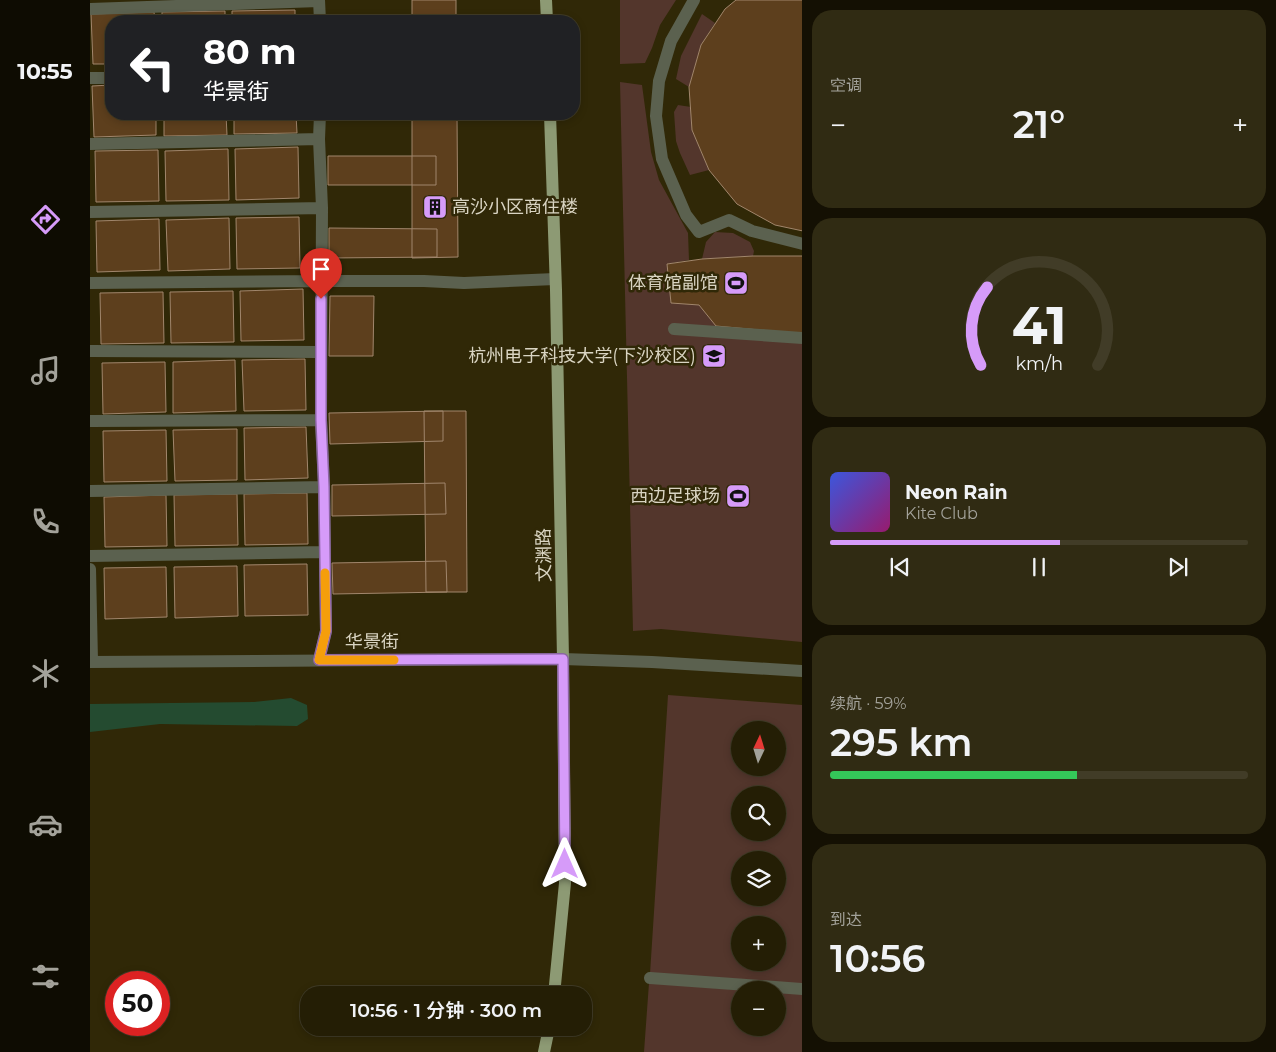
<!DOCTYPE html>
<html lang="zh">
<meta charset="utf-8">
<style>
:root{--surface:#241e05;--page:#302b13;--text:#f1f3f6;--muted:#a3a29a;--line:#413c27;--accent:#d69bf9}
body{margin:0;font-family:Montserrat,"Noto Sans SC",sans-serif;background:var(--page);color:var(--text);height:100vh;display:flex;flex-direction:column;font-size:19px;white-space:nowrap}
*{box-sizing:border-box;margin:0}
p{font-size:16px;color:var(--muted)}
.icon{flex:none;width:28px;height:28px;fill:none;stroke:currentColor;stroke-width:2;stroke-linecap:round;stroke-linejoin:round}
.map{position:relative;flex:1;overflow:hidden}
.panel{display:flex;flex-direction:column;gap:10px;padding:10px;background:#141003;width:474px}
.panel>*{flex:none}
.hud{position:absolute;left:15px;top:15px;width:475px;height:105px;border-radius:20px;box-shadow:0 2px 8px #0003,0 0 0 1px var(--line);background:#202124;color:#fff;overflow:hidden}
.needle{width:32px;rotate:4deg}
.buttons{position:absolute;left:641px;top:721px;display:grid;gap:10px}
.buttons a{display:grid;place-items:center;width:55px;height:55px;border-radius:50%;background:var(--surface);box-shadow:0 2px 8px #0003,0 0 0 1px var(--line);font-size:25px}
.speed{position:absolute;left:15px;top:971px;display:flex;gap:10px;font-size:25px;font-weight:700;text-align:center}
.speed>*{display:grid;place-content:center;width:65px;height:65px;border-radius:50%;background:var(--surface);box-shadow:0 2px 8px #0003,0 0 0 1px var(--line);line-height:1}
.speed .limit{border:8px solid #d22;background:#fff;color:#111}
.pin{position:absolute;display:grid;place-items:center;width:42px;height:42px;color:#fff;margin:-51px -21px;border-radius:50% 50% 50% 0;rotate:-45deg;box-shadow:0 0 5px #0007}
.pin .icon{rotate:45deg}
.me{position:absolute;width:55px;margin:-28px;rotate:0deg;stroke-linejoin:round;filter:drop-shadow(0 0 4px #0008)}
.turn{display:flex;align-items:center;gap:18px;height:105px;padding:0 15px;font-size:22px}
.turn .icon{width:65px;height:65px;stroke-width:2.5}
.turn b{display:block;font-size:35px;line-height:42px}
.big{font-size:38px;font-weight:600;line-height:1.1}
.panel .card{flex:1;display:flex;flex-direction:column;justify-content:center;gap:8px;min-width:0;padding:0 18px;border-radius:20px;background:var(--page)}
.panel .dial{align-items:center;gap:0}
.dial svg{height:130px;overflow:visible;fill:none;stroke:var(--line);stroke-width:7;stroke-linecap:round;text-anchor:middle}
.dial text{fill:var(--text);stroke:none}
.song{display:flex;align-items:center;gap:15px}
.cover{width:60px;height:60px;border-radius:8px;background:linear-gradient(135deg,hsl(230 70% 55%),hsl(320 70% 35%))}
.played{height:5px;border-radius:2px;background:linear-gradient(90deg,var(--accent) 55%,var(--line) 55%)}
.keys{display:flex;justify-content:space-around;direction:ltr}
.heat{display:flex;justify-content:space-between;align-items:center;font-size:28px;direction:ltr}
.charge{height:8px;border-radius:4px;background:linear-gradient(90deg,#34c759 59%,var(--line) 0)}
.trip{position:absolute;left:210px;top:986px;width:292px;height:50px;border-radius:20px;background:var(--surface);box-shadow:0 2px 8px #0003,0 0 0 1px var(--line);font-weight:600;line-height:50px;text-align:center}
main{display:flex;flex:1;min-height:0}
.tab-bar{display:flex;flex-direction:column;width:90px;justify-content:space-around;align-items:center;background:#0e0c02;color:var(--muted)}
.tab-bar .icon{width:35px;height:35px}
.tab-bar .current{color:var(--accent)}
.tab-bar b{font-size:22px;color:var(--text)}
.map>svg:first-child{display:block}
.green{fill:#53362c;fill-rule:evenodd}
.water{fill:#244b30}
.building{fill:#5d3f1d;stroke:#a1866c}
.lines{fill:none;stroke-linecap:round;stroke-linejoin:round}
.minor{stroke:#5b614f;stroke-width:12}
.major{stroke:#8d9a74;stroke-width:12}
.route-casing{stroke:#8b65a2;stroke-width:12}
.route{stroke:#d69bf9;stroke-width:9}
.slow{stroke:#f59e0b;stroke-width:9}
.labels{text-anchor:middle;stroke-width:5;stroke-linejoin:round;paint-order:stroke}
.poi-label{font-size:18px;fill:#d9d4c2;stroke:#302807;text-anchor:end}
.street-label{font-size:18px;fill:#d9d4c2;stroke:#302807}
</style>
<main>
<nav class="tab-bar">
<b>10:55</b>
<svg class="icon current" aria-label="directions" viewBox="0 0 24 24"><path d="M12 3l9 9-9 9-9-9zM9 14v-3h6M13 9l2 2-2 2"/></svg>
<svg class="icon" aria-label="music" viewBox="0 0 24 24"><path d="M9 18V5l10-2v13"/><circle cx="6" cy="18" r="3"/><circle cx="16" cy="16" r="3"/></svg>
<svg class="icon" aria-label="phone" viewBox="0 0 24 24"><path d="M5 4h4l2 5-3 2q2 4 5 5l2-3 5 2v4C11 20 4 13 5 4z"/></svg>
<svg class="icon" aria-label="climate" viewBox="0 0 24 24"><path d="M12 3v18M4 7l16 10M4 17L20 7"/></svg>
<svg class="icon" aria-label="car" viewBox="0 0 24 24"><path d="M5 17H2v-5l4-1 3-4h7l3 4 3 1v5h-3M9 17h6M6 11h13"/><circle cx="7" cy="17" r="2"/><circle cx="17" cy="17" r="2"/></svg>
<svg class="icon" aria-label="filters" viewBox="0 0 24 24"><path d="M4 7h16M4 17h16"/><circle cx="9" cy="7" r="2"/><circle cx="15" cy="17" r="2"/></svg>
</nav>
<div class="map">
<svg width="713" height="1052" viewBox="0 0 713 1052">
<rect width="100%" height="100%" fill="#302807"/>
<path class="green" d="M530,0H586L570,25L562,48L555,63L530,64Z
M612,14L625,23L611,45L599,87L586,79L591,56Z
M530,82L552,85L561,152L569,180L598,233L599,260L577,264L581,302L609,305L627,326L712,334V642L571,629L543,631Z
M588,105L601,107L602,130L619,170L600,175L590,153L586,141L584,112Z
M625,232L643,233L660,242L664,251L663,256L612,259L616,242Z
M578,695L712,705V985L560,974ZM650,730H688V768H650ZM650,795H688V832H650ZM650,860H688V898H650ZM650,925H688V962H650Z
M559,983L650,990V1028H688V992L712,993V1052H554Z"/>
<path class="water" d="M201,698L217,705L218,719L207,726L70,724L0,732V704L164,702Z"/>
<path class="building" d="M322,0H366V21H322Z
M646,0H713V231L685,225L647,204L619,170L602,130L599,87L611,45L635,9Z
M205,10V21H142V11Z
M135,11V21H72V12Z
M64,12L65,21H21V64H3L1,14Z
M236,18L343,19V21H236Z
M21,85V114H66V135L4,137L2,86Z
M74,114H136L137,135L74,136Z
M144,114H206L207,133L144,134Z
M236,114H343V116H236Z
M322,114H367L368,257L322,258Z
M208,147L209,198L146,200L145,149Z
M138,149L139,200L76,201L75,151Z
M68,150L69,201L6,202L5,151Z
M238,156H346V185H238Z
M209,217L210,268L147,269L146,218Z
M139,218L140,269L78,271L76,220Z
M69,219L70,270L7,272L6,221Z
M239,228L347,229V257L239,258Z
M663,256H713V334L626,326L609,305L581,303L577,264L612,259Z
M213,289L214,340L151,341L150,291Z
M143,291L144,342L81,343L80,292Z
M73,292L74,343L11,344L10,293Z
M240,296H284L283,356H239Z
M215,359L216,410L154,411L152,360Z
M145,360L146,411L83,413V362Z
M75,362L76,412L13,414L12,363Z
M334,411H376L377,592H336Z
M353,411V441L240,444L239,413Z
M216,427L218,478L155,480L154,428Z
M147,429V480L85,481L83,430Z
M76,430L77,481L14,482L13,431Z
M355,483L356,514L242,516V485Z
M217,493L218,544L155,545L154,494Z
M147,494L148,545L85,546L84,495Z
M76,495L77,546L15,547L14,497Z
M356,561L357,592L243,594L242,563Z
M217,564L218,615L155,616L154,565Z
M147,566L148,616L85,618L84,567Z
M76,567L77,617L15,619L14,568Z"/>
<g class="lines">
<path class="minor" d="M229,0L230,21
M604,0L581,41L569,81L566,116L572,159L596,215L609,232L639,220L662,231L713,244
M0,9L229,1
M0,78H21
M0,144L229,139
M0,212L232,208
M0,283L231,281H334L374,283L465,279
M584,329L713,338
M0,351L231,352
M0,421L231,420
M0,491L234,487
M0,556L234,552
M0,569L2,661
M229,660L236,631L234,487L231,420L232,208L229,139L230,114
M0,662L473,659L562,662L713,671
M560,978L713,989"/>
<path class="major" d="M456,0L457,21
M460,114L466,290L473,659L475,883L464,995
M454,1052L459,1028"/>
</g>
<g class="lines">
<defs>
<path id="route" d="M231,299V420L234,487L236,631L229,660L473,659L475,864"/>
</defs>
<use href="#route" class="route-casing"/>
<use href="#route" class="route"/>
<path class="slow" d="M235,573L236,631L229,660H304"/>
</g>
<defs>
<symbol id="building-square" viewBox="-11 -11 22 22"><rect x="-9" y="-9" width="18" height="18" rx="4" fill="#d69bf9" stroke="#302807"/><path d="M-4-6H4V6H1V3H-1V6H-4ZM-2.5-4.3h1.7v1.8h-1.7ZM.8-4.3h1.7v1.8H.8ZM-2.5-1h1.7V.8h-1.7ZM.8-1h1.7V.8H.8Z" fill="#111"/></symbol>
<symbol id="stadium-square" viewBox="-11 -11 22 22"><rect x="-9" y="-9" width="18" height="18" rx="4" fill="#d69bf9" stroke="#302807"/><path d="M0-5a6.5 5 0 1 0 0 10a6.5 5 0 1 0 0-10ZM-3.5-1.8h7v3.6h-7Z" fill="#111"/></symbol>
<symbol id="university-square" viewBox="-11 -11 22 22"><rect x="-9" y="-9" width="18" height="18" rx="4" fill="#d69bf9" stroke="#302807"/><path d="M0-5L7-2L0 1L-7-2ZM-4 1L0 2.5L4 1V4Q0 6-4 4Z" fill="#111"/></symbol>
</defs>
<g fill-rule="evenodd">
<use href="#building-square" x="331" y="193" width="28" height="28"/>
<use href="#stadium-square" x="632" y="269" width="28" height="28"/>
<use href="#university-square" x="610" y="342" width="28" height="28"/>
<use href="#stadium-square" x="634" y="482" width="28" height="28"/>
</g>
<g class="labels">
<g class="poi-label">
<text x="362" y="213" text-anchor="start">高沙小区商住楼</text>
<text x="628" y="289">体育馆副馆</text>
<text x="606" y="362">杭州电子科技大学(下沙校区)</text>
<text x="630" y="502">西边足球场</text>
</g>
<g class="street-label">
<text transform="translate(454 555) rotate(-91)" y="6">文渊路</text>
<text x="282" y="648">华景街</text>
</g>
</g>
</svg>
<div class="buttons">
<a><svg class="needle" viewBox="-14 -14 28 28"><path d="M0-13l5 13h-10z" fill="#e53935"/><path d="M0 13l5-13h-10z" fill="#a3a29a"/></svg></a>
<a><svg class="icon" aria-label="search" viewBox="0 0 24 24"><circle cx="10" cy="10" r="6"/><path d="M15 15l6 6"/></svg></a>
<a><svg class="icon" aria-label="layers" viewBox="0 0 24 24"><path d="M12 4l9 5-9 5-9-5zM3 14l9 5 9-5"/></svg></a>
<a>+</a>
<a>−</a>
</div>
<div class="speed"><div class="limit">50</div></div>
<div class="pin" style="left:231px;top:299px;background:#d93025"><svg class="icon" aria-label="arrive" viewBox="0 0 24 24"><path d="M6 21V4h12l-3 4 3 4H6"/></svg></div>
<svg class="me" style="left:475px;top:864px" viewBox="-20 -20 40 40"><path d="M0-17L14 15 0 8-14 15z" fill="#d69bf9" stroke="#fff" stroke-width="4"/></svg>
<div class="trip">10:56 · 1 分钟 · 300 m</div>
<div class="hud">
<div class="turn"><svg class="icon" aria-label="left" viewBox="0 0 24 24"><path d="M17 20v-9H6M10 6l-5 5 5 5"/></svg><div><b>80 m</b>华景街</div></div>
</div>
</div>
<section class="panel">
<div class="card"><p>空调</p>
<div class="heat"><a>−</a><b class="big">21°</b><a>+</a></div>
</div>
<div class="card dial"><svg viewBox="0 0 100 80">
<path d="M14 69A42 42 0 1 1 86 69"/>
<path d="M14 69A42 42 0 0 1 18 21" stroke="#d69bf9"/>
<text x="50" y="56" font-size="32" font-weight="700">41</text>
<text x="50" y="72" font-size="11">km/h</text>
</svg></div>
<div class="card">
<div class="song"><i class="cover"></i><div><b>Neon Rain</b><p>Kite Club</p></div></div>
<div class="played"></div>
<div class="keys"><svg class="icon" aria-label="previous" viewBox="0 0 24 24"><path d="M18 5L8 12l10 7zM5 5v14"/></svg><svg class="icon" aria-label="pause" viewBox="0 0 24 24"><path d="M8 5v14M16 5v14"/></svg><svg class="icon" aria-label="next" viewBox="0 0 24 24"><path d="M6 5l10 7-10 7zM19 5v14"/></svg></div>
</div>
<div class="card"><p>续航 · 59%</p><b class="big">295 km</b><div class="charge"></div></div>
<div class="card"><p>到达</p><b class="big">10:56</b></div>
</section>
</main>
